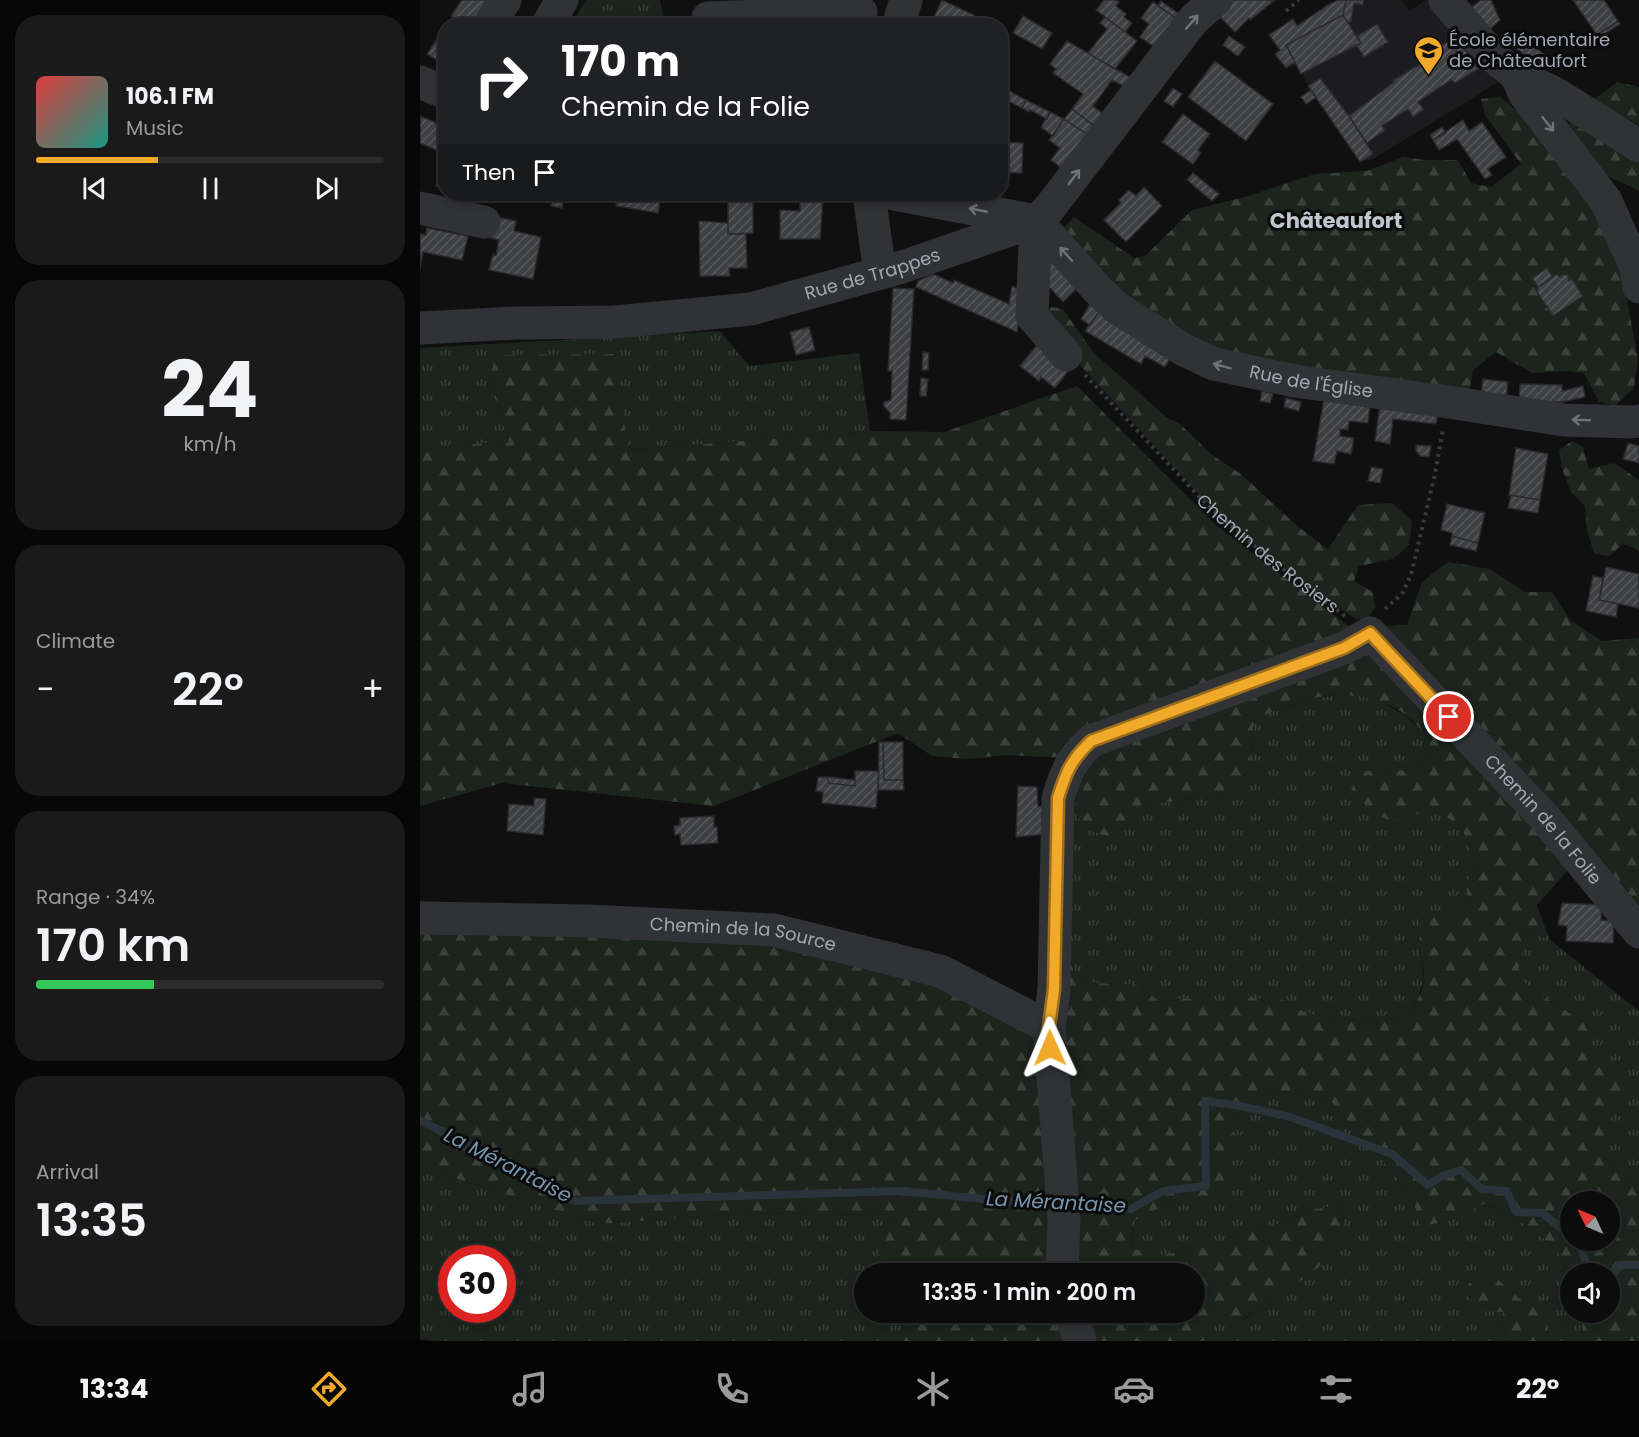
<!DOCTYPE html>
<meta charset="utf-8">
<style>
:root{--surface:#0c0c0d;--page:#1a1a1b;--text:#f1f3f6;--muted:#9a9b9d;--line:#2c2c2e;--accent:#f0a929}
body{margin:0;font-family:Poppins,sans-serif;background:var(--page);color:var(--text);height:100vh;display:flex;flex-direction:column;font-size:22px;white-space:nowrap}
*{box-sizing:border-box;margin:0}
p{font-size:20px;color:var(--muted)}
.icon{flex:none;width:33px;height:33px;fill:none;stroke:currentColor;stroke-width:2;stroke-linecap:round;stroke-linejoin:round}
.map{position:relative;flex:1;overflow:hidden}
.drawer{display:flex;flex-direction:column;gap:15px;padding:15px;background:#070707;width:420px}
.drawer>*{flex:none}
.hud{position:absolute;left:18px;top:18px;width:570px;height:183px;border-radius:24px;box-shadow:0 3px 9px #0003,0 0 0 2px var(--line);background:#202124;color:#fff;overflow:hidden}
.needle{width:39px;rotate:314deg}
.buttons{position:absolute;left:1140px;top:1191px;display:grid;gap:12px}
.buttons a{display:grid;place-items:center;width:60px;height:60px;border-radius:50%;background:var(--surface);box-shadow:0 3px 9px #0003,0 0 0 2px var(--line);font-size:30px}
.speed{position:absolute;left:18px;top:1245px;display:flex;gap:12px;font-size:30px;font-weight:700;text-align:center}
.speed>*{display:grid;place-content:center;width:78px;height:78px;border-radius:50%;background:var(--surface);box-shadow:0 3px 9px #0003,0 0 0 2px var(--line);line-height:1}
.speed .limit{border:9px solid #d22;background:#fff;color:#111}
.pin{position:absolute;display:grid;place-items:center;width:51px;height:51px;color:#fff;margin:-26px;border:3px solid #fff;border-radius:50%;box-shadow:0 2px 6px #0007}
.me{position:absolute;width:66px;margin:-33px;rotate:359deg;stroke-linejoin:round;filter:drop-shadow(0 0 4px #0008)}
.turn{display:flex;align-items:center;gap:21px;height:126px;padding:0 24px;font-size:27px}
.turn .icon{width:78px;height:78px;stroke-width:2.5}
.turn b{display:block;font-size:42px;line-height:51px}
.then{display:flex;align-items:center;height:57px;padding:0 24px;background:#0003;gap:12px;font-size:22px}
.big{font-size:45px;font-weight:600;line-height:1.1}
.drawer .widget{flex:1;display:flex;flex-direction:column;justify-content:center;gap:9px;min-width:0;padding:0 21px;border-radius:24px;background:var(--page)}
.drawer .dial{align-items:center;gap:0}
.dial b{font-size:78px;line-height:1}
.song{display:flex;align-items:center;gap:18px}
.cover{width:72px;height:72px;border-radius:9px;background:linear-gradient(135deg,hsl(0 70% 55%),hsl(170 70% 35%))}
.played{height:6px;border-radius:3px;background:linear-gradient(90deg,var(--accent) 35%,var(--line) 35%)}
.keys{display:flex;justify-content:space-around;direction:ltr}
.heat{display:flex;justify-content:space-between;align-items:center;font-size:33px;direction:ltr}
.charge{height:9px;border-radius:4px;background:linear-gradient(90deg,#34c759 34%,var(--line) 0)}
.trip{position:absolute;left:434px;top:1263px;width:351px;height:60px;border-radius:30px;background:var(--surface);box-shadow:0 3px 9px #0003,0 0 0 2px var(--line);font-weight:600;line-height:60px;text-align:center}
.menu{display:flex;height:96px;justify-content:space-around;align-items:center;background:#050505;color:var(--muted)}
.menu .icon{width:42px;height:42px}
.menu .on{color:var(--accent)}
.menu b{font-size:27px;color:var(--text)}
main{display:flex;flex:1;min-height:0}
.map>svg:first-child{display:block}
.built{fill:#1c1c1e}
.grass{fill:url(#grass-tufts);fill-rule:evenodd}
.forest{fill:url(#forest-firs);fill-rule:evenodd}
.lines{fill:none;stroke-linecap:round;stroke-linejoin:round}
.stream{stroke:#2a3339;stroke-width:8}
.building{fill:url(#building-hatch);stroke:#2a2a2d;stroke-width:1.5}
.path{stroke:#37393d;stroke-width:4;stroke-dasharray:3 4.5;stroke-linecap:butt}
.minor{stroke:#313236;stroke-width:33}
.oneway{stroke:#6f727a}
.route-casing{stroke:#9c6e1b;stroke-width:15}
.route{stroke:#f0a929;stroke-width:10}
.labels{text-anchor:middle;stroke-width:6;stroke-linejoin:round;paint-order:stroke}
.poi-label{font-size:18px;fill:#a1a7b2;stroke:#0b0b0c;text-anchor:start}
.street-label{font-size:18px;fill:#a1a7b2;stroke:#0b0b0c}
.water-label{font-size:20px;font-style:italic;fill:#7796ae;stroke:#0b0b0c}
.quarter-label{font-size:21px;font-weight:bold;fill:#c2c5ce;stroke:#0b0b0c}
</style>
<main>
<section class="drawer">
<div class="widget">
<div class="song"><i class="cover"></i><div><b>106.1 FM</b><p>Music</p></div></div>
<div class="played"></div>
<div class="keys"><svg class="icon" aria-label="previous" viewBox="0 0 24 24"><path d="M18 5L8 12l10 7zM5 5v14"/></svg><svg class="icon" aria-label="pause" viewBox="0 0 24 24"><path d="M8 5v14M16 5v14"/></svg><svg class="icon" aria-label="next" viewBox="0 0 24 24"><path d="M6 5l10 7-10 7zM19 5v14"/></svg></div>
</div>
<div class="widget dial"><b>24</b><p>km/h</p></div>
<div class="widget"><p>Climate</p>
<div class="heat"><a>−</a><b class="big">22°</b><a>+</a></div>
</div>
<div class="widget"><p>Range · 34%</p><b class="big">170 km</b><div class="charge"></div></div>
<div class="widget"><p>Arrival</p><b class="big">13:35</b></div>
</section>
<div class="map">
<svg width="1219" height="1341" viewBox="0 0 1219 1341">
<defs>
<pattern id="grass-tufts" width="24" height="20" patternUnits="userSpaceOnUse" patternTransform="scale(1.5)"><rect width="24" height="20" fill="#1c241d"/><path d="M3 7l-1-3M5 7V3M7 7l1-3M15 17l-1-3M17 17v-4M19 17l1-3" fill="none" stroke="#3a413b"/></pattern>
<pattern id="forest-firs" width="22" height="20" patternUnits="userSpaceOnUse" patternTransform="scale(1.5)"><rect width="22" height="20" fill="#1c241d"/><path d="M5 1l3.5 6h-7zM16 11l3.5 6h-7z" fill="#3a413b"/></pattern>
<pattern id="building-hatch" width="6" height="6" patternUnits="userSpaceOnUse" patternTransform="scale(1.5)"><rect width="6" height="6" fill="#3f4044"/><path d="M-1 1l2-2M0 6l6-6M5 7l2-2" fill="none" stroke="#58595d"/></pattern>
</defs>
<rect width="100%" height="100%" fill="#101011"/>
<path class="built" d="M926,0H982L989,11L1006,0H1012L1077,83L953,159L940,162L891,90L866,45Z"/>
<path class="grass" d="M166,0H240L245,25H151Z
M300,331L329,366L439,353L450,431L207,450L71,374L89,442L39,445L0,451V348Z
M924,694L956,698L984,715L1003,730L1014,750L996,770L944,771L982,820L1000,812L1012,809L1038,824L1050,843L1054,870L1047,883L1046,914L999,949C1007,982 1002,990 988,1019L936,1021L886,1013L859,998H816L797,1007L767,998L742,1003L717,985L676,983L644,970L654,813L671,830L712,824L720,804L761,801L780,796L796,801L828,772L832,750L830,734L837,717L885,700Z
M1105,932L1129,939L1219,1011V1189L1179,1152L1203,1082L1167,1049L1176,1031L1097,978Z
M863,1092L910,1100L972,1171L994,1204L1001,1225C1026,1222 1041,1218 1062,1204L1086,1212L1121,1236L1142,1257L1150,1284V1312L1160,1313L1164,1341H1127L1128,1317L1116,1307L1099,1298L1077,1279L1083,1312L1081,1328L1089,1341H783L798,1320H823L848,1301L869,1290L923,1224L921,1205L890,1210L859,1224L824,1230L796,1245L742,1255L712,1250L713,1221L749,1203L793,1198L812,1138L815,1117L840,1095Z
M0,1167L180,1224L333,1213L474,1215L454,1273L444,1274V1312L475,1313L488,1331L484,1341H16L0,1339ZM32,1258H82V1310H32Z"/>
<path class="forest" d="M1197,82L1219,87V125L1173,101Z
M1080,97L1104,117L1177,209L1201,269L1218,359L1214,388L1195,406L1179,402L1164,373L1145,371L1112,373L1076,352L1053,370L1049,394L802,358L722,314L640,232L654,217L714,258L725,256L772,210L825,197L895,174L947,171L983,157L1005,160H1038L1051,183L1071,187L1101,164L1065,115L1061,99Z
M1151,119L1219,163V191L1180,172L1148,132Z
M631,307L643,309L673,352L746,417L760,424L792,455L821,474L876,525L908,549L938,505L972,503L992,521L989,545L973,559L939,566L934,581L953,592L955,608L946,620L936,619L904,598L852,558L786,502L627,329L623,316Z
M194,354L208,450L450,431L524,432L657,386L796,525L939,634L648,758L588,755L546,759L512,756L478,733L294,806L82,783L0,806V451L39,445L89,442L71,374L76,355Z
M1152,441L1163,447L1169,469L1194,463L1219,480V552L1215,548L1202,544L1190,556L1174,554L1167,530L1165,506L1151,492L1142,469L1139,450Z
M1028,562L1070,569L1105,592H1132L1150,620L1182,641L1219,638V924L965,626L987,625L1002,582Z
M945,641L1153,864L1117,905L1129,939L1105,932L1097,978L1176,1031L1168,1049L1204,1082L1179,1152L1219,1189V1341H1164L1160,1313L1190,1312V1274H1150V1284L1142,1257L1121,1236L1086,1212L1063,1204C1041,1218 1026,1222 1001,1226L994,1204L972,1171L910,1100L863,1092L840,1095L815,1117L808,1172L793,1198L749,1203L713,1221L712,1249L743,1255L796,1245L824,1230L859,1224L890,1210L921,1205L923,1224L902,1264L869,1290L848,1301L822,1320H798L783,1341H668L657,1313L774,1312V1274L648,1273L644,970L676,983L717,985L742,1003L767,998L797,1007L816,998H859L886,1013L936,1021L988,1019L1002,990L1004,972L999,949L1001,919L1046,914L1047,883L1054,870L1050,843L1038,824L1012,809C1002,811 993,816 984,819C962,826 944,804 931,789L944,771L996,770L1014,750C1010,744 1007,736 1002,730C973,696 928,689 886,700C870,704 854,712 837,717L830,734L832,750L828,772L796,801L779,796L761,801L721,804L712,824L693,838L671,831L654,813L659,762ZM1150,1202H1190V1240H1150Z
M0,929L348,937L532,987L619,1022L634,1273H454L474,1215L333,1213L180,1224L0,1167Z
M1055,1275L1077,1279L1099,1298L1116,1307L1128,1317L1127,1341H1089L1081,1328L1083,1312L1058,1311L1045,1289Z
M475,1313H643L655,1341H484L488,1331Z"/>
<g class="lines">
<path class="stream" d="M0,1120L155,1201L482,1191L635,1206
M650,1207L711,1209L743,1191L786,1186L785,1101L821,1106L870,1117L972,1154L1008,1185L1022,1176L1041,1170L1062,1189L1087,1191L1096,1212L1122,1213L1150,1235
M1158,1240L1170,1274
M1190,1280L1199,1265H1219"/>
</g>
<path class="building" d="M42,0H72L55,26H45L31,16Z
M522,0L554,15L549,26H510Z
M684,0H696L699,2L696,6L706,14L704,17L712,23L705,32L676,10Z
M812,0H855L830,20L829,18L815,32L798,15Z
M926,0H944L943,5L934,3L931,21L928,23L923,15Z
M926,0L923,15L866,45L875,62L866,68L855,54L860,50L849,35L873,19L877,26L908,5L918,0Z
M1061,0H1071L1080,20L1064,34L1045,13Z
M1153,0H1184L1198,21L1177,35Z
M741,1L760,15L757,19L738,6Z
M733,2L757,19L736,48L720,37L729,24L721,18Z
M923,15L941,43L881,74L866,45Z
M603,16L632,33L622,49L593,33Z
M685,17L717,41L695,69L668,53L687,29L680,23Z
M1198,21L1200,24L1179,38L1177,35Z
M27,24L30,26H26V66L7,54Z
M957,24L968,42L944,57L936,45L941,43L937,36Z
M1116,35L1123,45L1117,49L1132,59L1126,69L1096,49Z
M809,36L825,47L818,56L803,45Z
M1036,36L1058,69L1035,83L1031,80L998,102L1004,110L993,117L988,109L962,126L965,130L947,143L929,116L974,82L972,81L1020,52L1017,49Z
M647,41L713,79L707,88L692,80L673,106L686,116L677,128L652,109L663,94L633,73L636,69L630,64Z
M795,61L853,104L826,141L768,97Z
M900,78L929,116L953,154L940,162L888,86Z
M580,86L606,100L602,108L580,97Z
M753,88L762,94L753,107L744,101Z
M891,90L896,97L886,104L881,97Z
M606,100L630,112L627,119L610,110L609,112L602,108Z
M652,109L677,128L671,137L644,119Z
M630,112L644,119L633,136L621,127Z
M763,114L790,134L778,150L781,153L773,164L742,142Z
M0,116L26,127L16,150L0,143Z
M644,119L671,137L645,171L631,160L640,148L629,140Z
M1043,120L1049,131L1062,122L1086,157L1068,169L1072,175L1065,179L1037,139L1019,150L1013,140Z
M1022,127L1026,133L1013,140L1010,135Z
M580,136H584V142L603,143L602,173L580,172Z
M23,152L26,153V188L16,186Z
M773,173L799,194L792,201L767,180Z
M724,187L742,206L706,242L684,220L701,203L699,200L709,190L716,196Z
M133,194H144L142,208L131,206Z
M198,194H241L238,213L196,206Z
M380,200L403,201L400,239H360V210L380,211Z
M333,201V233L308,234V202Z
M76,217L96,221L94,231L121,237L113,279L69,270L73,254L76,255L79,240L71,238Z
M279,221L308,223V234H326L327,268H309L310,276H280Z
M7,228L48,236L42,260L3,252L0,269V234L6,235Z
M631,257L659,286L643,302L620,277Z
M1127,268L1133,277L1118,287L1112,278Z
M513,274L533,283L534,280L589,304L592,286L603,291L597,332L496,287L498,281Z
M1137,274L1140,277L1143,274L1148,275L1149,281L1152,279L1163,296L1133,316L1117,292L1118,287Z
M473,288L494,289L486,420L470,419V413L463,405L464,402L471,400L472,371H468Z
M672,301L680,310L670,325L661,319Z
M680,310L753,353L745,367L725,356L721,364L665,331Z
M389,327L395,350L376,355L370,332Z
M617,345L649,370L635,388L621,377L619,381L600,366Z
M503,352L509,353L508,370H502Z
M501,378L508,379L506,396H500Z
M1063,379L1088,382L1086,398L1061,395Z
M1100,384L1142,385V391L1163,386L1165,397L1142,402L1099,400Z
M842,391L853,394L850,403L840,401Z
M961,397L1020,404L1016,424L973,419L970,444L955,441Z
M866,398L881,402L879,411L864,407Z
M904,399L950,404L948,423L929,421L928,430L920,429V436L934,438L931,454L917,451L914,464L893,461Z
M1208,443L1219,446V463L1203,459Z
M996,445L1011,446L1009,457L1000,456L996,451Z
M1096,448L1128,454L1120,500L1089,495Z
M951,467L963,469L960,483L948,481Z
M1091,495L1120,500L1118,513L1088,508Z
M1027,504L1065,513L1058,543L1032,536V533L1021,530Z
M1032,536L1058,543L1056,551L1030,545Z
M1186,567L1219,574V608L1179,600Z
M1173,576L1183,578L1179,600L1198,604L1196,617L1166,611Z
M459,742H463L464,780H483L484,790H458Z
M463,742H483V780H464Z
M435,771H459L456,808L402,803L403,792L396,791L398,777H408V783L435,786Z
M408,777L435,780V786L408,783Z
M598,786L617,787L618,806L628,807L627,834L596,837Z
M114,798L126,799L123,835L87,831L89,804L114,806Z
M294,816V827H297L298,843L261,845L260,834L255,835L254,826L260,825V818Z
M1142,903L1182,905L1181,920L1194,921L1193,943L1146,941L1147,926L1138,925Z"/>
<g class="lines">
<g class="path">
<path d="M866,11L879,0"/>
<path id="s1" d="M665,375L787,505L851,560L925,616"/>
<path d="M965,609L982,594L991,575L1015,474L1023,429"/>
</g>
<g class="minor">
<path d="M1025,0L1073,56L1097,76L1133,92L1219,146"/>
<path d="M69,26L85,0"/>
<path d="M127,26L142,0"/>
<path d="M287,26L288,18L441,12"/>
<path d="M478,26L486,0"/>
<path d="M1097,76L1104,93L1186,201L1216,268L1219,287"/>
<path d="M0,82L26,93"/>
<path d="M449,194L460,273"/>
<path d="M474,194L616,221"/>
<path d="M0,208L64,222"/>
<path id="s2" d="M616,221L678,290L697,308L764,350L794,364L875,381L1028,402L1144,420L1211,422L1219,421"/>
<path d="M616,221L612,316L646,355"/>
<path id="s3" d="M0,328L96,323L195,322L331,309L482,267L616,221L628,210L774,19L796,0"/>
<path id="s4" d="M0,918L168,921L354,930L520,971L629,1027"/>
<path id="s5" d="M642,1274L644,1217L629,1027L634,989L638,798C646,772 651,760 671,741L924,648L950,633L1124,817L1219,932"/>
<path d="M650,1312L660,1341"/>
</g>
</g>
<defs><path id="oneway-shaft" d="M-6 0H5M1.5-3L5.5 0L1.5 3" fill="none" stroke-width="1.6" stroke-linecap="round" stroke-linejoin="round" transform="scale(1.5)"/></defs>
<g class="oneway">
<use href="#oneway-shaft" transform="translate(772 22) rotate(-49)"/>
<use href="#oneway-shaft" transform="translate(1128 124) rotate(52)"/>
<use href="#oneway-shaft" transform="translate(654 177) rotate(-53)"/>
<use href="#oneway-shaft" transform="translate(558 210) rotate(-169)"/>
<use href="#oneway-shaft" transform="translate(646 254) rotate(-132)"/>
<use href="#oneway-shaft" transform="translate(802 366) rotate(-165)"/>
<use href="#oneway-shaft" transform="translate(1161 420) rotate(-178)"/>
</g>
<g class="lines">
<defs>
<path id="route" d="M630,1048L629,1027L634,989L638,798C646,772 651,760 671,741L924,648L950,633L1029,717"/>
</defs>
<use href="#route" class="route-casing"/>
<use href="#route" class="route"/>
</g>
<defs>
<symbol id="school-pin" viewBox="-11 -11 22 30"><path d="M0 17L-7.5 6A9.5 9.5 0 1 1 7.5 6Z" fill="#f0a929" stroke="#0b0b0c"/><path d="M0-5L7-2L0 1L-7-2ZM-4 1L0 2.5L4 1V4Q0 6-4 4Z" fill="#111"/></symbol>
</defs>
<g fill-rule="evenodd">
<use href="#school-pin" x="992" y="34" width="33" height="45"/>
</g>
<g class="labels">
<g class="poi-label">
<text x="1029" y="46">École élémentaire<tspan x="1029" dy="21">de Châteaufort</tspan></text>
</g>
<g class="street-label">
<text dy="6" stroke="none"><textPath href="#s3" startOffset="458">Rue de Trappes</textPath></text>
<text dy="6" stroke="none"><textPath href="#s2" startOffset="330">Rue de l'Église</textPath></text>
<text dy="6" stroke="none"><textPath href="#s1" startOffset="256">Chemin des Rosiers</textPath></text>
<text dy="6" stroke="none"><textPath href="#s5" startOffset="1098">Chemin de la Folie</textPath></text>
<text dy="6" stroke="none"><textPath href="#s4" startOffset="324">Chemin de la Source</textPath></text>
</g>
<g class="water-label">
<text transform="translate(88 1165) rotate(27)" y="7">La Mérantaise</text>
<text transform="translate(636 1202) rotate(3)" y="7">La Mérantaise</text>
</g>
<g class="quarter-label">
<text x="916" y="228">Châteaufort</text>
</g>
</g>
</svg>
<div class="buttons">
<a><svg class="needle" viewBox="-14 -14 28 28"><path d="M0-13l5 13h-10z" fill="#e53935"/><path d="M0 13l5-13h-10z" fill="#9a9b9d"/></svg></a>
<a><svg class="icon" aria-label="sound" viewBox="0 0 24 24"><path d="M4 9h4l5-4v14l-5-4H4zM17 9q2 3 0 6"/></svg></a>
</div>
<div class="speed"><div class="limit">30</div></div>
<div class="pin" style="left:1029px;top:717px;background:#d93025"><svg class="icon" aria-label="arrive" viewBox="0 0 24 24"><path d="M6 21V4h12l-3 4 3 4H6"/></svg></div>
<svg class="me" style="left:630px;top:1048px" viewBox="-20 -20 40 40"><path d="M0-17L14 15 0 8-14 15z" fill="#f0a929" stroke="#fff" stroke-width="4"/></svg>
<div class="trip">13:35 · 1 min · 200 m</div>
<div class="hud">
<div class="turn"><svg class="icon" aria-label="right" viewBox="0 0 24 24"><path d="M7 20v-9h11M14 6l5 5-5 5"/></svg><div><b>170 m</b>Chemin de la Folie</div></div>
<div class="then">Then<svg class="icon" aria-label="arrive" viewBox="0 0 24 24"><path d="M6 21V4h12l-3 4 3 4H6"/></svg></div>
</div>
</div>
</main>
<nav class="menu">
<b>13:34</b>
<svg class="icon on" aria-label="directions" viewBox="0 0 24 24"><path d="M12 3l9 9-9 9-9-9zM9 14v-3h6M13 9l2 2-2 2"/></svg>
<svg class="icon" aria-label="music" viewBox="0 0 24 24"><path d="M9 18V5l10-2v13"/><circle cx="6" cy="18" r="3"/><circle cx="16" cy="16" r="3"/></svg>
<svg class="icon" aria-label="phone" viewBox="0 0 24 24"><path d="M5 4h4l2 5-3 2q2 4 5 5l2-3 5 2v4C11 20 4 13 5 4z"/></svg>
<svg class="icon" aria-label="climate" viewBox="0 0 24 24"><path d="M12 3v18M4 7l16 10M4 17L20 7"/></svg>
<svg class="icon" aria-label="car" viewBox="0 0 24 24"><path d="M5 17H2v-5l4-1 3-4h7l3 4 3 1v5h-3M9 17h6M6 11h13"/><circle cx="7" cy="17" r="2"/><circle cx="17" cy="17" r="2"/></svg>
<svg class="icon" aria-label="filters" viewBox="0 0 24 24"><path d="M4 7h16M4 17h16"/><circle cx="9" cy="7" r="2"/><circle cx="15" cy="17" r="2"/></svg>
<b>22°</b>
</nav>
